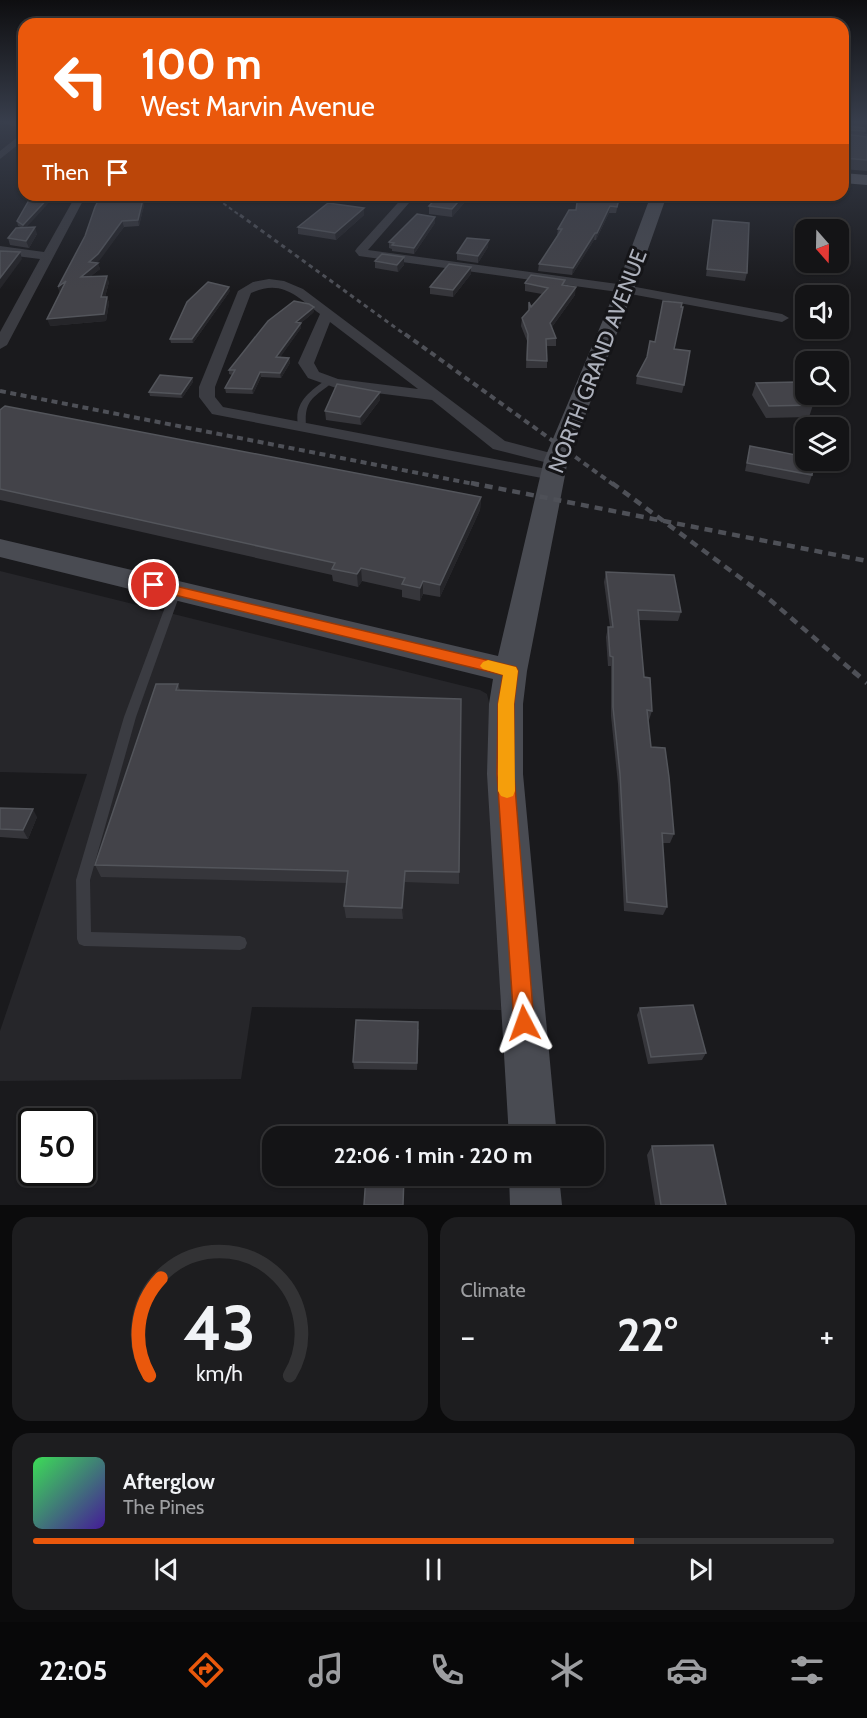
<!DOCTYPE html>
<meta charset="utf-8">
<style>
:root{--surface:#141416;--page:#1d1d1f;--text:#f1f3f6;--muted:#9d9ea1;--line:#333335;--accent:#ea580c}
body{margin:0;font-family:Cabin,sans-serif;background:var(--page);color:var(--text);height:100vh;display:flex;flex-direction:column;font-size:22px;white-space:nowrap}
*{box-sizing:border-box;margin:0}
p{font-size:20px;color:var(--muted)}
.icon{flex:none;width:33px;height:33px;fill:none;stroke:currentColor;stroke-width:2;stroke-linecap:round;stroke-linejoin:round}
.map{position:relative;height:1205px;overflow:hidden}
.drawer{display:flex;flex-direction:column;gap:12px;padding:12px;background:#0b0b0c;flex:1}
.drawer>*{flex:none}
.guide{position:absolute;left:18px;top:18px;width:831px;height:183px;border-radius:18px;box-shadow:0 2px 4px #0004,0 0 0 2px var(--line);background:#ea580c;color:#fff;overflow:hidden}
.needle{width:39px;rotate:160deg}
.fabs{position:absolute;left:795px;top:219px;display:grid;gap:12px}
.fabs a{display:grid;place-items:center;width:54px;height:54px;border-radius:12px;background:var(--surface);box-shadow:0 2px 4px #0004,0 0 0 2px var(--line);font-size:30px}
.speed{position:absolute;left:18px;top:1108px;display:flex;gap:12px;font-size:30px;font-weight:700;text-align:center}
.speed>*{display:grid;place-content:center;width:78px;height:78px;border-radius:50%;background:var(--surface);box-shadow:0 2px 4px #0004,0 0 0 2px var(--line);line-height:1}
.speed .limit{border:3px solid #111;border-radius:9px;background:#fff;color:#111}
.pin{position:absolute;display:grid;place-items:center;width:51px;height:51px;color:#fff;margin:-26px;border:3px solid #fff;border-radius:50%;box-shadow:0 2px 6px #0007}
.me{position:absolute;width:66px;margin:-33px;rotate:356deg;stroke-linejoin:round;filter:drop-shadow(0 0 4px #0008)}
.turn{display:flex;align-items:center;gap:21px;height:126px;padding:0 24px;font-size:27px}
.turn .icon{width:78px;height:78px;stroke-width:2.5}
.turn b{display:block;font-size:42px;line-height:51px}
.then{display:flex;align-items:center;height:57px;padding:0 24px;background:#0003;gap:12px;font-size:22px}
.big{font-size:45px;font-weight:700;line-height:1.1}
.drawer .tile{flex:1;display:flex;flex-direction:column;justify-content:center;gap:9px;min-width:0;padding:0 21px;border-radius:18px;background:var(--page)}
.drawer .dial{align-items:center;gap:0}
.dial svg{height:156px;overflow:visible;fill:none;stroke:var(--line);stroke-width:7;stroke-linecap:round;text-anchor:middle}
.dial text{fill:var(--text);stroke:none}
.song{display:flex;align-items:center;gap:18px}
.cover{width:72px;height:72px;border-radius:9px;background:linear-gradient(135deg,hsl(130 70% 55%),hsl(260 70% 35%))}
.played{height:6px;border-radius:3px;background:linear-gradient(90deg,var(--accent) 75%,var(--line) 75%)}
.keys{display:flex;justify-content:space-around;direction:ltr}
.heat{display:flex;justify-content:space-between;align-items:center;font-size:33px;direction:ltr}
.drawer .tiles{flex:1;display:grid;gap:12px;grid-template-columns:1fr 1fr}
.tile:last-child{grid-column:span 2}
.trip{position:absolute;left:262px;top:1126px;width:342px;height:60px;border-radius:18px;background:var(--surface);box-shadow:0 2px 4px #0004,0 0 0 2px var(--line);font-weight:700;line-height:60px;text-align:center}
.tab-bar{display:flex;height:96px;justify-content:space-around;align-items:center;background:#080809;color:var(--muted)}
.tab-bar .icon{width:42px;height:42px}
.tab-bar .active{color:var(--accent)}
.tab-bar b{font-size:27px;color:var(--text)}
.map>svg:first-child{display:block}
.built{fill:#26262a}
.lines{fill:none;stroke-linecap:round;stroke-linejoin:round}
.lane{fill:#3b3c42;fill-rule:evenodd}
.street{fill:#3b3c42;fill-rule:evenodd}
.secondary{fill:#494b52;fill-rule:evenodd}
.primary{fill:#575961;fill-rule:evenodd}
.rail-far4{stroke:#4e5057;stroke-width:2;stroke-dasharray:4 3;stroke-linecap:butt}
.rail-far3{stroke:#4e5057;stroke-width:3;stroke-dasharray:4.5 4;stroke-linecap:butt}
.rail-far2{stroke:#4e5057;stroke-width:4;stroke-dasharray:6 4.5;stroke-linecap:butt}
.rail-far1{stroke:#4e5057;stroke-width:4.5;stroke-dasharray:8 6;stroke-linecap:butt}
.rail{stroke:#4e5057;stroke-width:5;stroke-dasharray:9 8;stroke-linecap:butt}
.wall{fill:#36363b}
.shaded-wall{fill:#252529}
.building{fill:#434349;stroke:#53555b;stroke-width:1.5}
.route{fill:#ea580c;stroke:#983908;stroke-width:1.5}
.slow{fill:#f59e0b}
.labels{text-anchor:middle;stroke-width:6;stroke-linejoin:round;paint-order:stroke}
.street-label{font-size:22px;fill:#adb1bc;stroke:#151518}
</style>
<div class="map">
<svg width="867" height="1205" viewBox="0 0 867 1205">
<rect width="100%" height="100%" fill="#1a1a1d"/>
<path class="built" d="M0,571L480,690L487,694L491,711L501,1010L252,1007L241,1079L0,1081V1031L87,774L0,772Z"/>
<g class="lines">
<path class="lane" d="M843,132L867,134V136L843,134Z
M326,380H329L333,382C314,398 304,398 306,427L305,429H299C292,405 308,392 326,380Z
M176,587L181,591L136,717L90,880L91,932L240,936L245,938L247,943L245,948L240,950L84,946L79,944L77,939L76,880L124,717L171,591Z"/>
<path class="street" d="M3,122H24V128L4,124Z
M24,132V140L0,159V151Z
M76,195H86L7,345L0,349V332L40,259L0,254V246L44,252Z
M405,195H416L368,250L625,285L782,314L789,318L782,322L625,293L359,256L355,251L357,248Z
M269,279L284,281L303,289L505,441L562,456L565,460L562,464L556,465L493,449L432,400L336,388L308,378L298,363L320,314C296,296 282,279 251,293L215,387V397L223,407L552,470L558,471L561,475L558,479L552,480L212,414L199,397V387L238,291L253,282ZM330,322L418,389L338,379L319,372L314,363Z"/>
<path class="secondary" d="M651,195H667L634,289L568,460L527,671L523,704V774L557,1137H509L487,774L489,704L493,679L0,557V539L498,656L544,460L616,289Z
M509,1176H559L562,1205H510Z"/>
<path class="primary" d="M843,173L867,175V185L843,183Z"/>
<path class="rail-far4" d="M212,195L242,217"/>
<path class="rail-far3" d="M240,215L407,336"/>
<path class="rail-far2" d="M405,334L614,485
M0,391L479,485"/>
<path class="rail-far1" d="M471,483L867,561
M612,483L769,599L855,673"/>
<path class="rail" d="M853,671L867,683"/>
</g>
<path class="wall" d="M843,122H864L862,127L865,131L863,137H867V171L843,169Z
M101,195H143L142,199H143L144,205L139,226L124,227L97,262L100,269L91,276L109,282L105,297H107L109,303L106,321L50,326L60,293L58,287L85,236Z
M471,195L452,217L429,214V206Z
M620,195L616,213H609L596,240H594L572,275L538,271L539,264L557,236L558,229L576,210Z
M694,195H721L720,202L693,200Z
M364,208V215L336,240L298,234V227Z
M713,220L747,273L745,281L706,276Z
M17,221L37,234L29,248L10,245L8,238L21,227L18,226Z
M435,223L414,254L392,251V249L389,248V242Z
M488,247L478,263L457,260V253Z
M375,261L404,265L398,272L375,268Z
M471,267V274L453,297L430,294V287Z
M525,283L565,285L575,295L552,327L556,338V346H546L547,361V368H526L527,341L521,326L522,318L542,294L525,291Z
M230,291L193,343H171L170,339Z
M314,312L301,323V328L280,357L289,358L290,363L281,378L261,377L253,394L226,393L225,388L232,375L229,374V370Z
M674,349L684,385L682,393L636,384L637,376Z
M192,378L193,382L182,398L150,396L149,392Z
M756,383L813,405L809,417L766,418L752,395Z
M380,400L361,425L326,420L325,411Z
M0,410L481,497L480,510L440,597L423,594L420,601L402,597V590L362,581L358,587L333,581L332,575L0,500Z
M750,446L812,475L809,484L745,471Z
M606,572L681,612L678,621L639,620L644,677L652,711L649,720H648L651,747L674,834L670,843H662L667,907L663,915L624,911L618,784L611,716V666H608L606,637L608,627H610L604,582Z
M178,684L180,690L459,872V884L405,882L403,919L346,918L344,906L347,883L101,877L95,865Z
M0,808L37,817L28,839L0,837Z
M640,1008L706,1053L702,1060L648,1064L637,1015Z
M419,1029L417,1070L354,1069L353,1062Z
M652,1146L726,1205H655L647,1155Z"/>
<path class="shaded-wall" d="M51,195H56L24,230L23,225Z
M140,195H143L139,205L138,199Z
M464,195H471L452,217V209Z
M143,199L144,205L139,226L138,220Z
M610,206L609,213L596,240L597,233Z
M364,208V215L336,240L335,233Z
M435,217V223L414,254V248Z
M122,221L124,227L100,260L91,268L89,262Z
M35,227L37,234L29,248L26,241Z
M595,233L594,240L572,275L573,268Z
M489,240L488,247L478,263V256Z
M20,252L22,259L0,289V278Z
M404,257V265L398,272L397,265Z
M98,263L100,269L83,283L81,277Z
M471,267V274L453,297V290Z
M107,276L109,282L103,304L101,297Z
M66,281L60,293L58,287Z
M229,287L230,291L193,343L192,339Z
M576,287L575,295L549,331L550,323Z
M107,297L109,303L106,321L50,326L47,319Z
M314,307V312L301,323V328L277,362L276,357L296,322Z
M289,358L290,363L281,378L280,373Z
M260,372L261,377L253,394L252,389Z
M192,378L193,382L182,398L181,394Z
M380,392V400L361,425L360,417Z
M481,497L480,510L440,597V585Z
M361,568L362,581L358,587L357,574Z
M423,581V594L420,601V588Z
M33,809L37,817L28,839L23,830Z
M405,871V882L403,919L402,908Z"/>
<path class="building" d="M843,122H845L844,124L846,126L864,128L865,131L846,130L844,134L867,137V160L843,158Z
M32,195H51L23,225L17,221Z
M101,195H140L138,199H143L138,220L122,221L98,254L89,262L98,263L81,277L107,276L101,297H107L104,314L47,319L66,281L58,287L85,236L95,207Z
M439,195H464L452,209L429,206Z
M578,195H620L617,207L610,206L597,233H595L573,268L539,264L562,229H558L569,210H576Z
M328,203L364,208L335,233L298,227Z
M417,214L435,217L414,248L392,245L394,243L389,242Z
M713,220L749,223L747,273L707,269Z
M35,227L26,241L8,238L16,228Z
M467,238L489,240L478,256L457,253Z
M0,251L20,252L0,278Z
M382,254L404,257L397,265L375,261Z
M449,264L471,267L453,290L430,287Z
M531,275L565,280L562,285L576,287L550,323L556,338L546,339L547,361L527,360L528,334L522,318L529,310V302L531,307L548,288L525,283Z
M208,282L229,287L192,339H170L187,302Z
M294,301L309,304L314,307L296,322L301,323L276,357L289,358L280,373L260,372L252,389L225,388L235,370H229L268,321Z
M663,301L682,303L681,307H683L674,349L690,351L684,385L637,376L647,357L650,341L655,342Z
M160,375L192,378L181,394L149,392Z
M798,382L813,405L769,406L756,383Z
M337,384L380,392L360,417L325,411Z
M5,406L481,497L440,585L423,581L420,588L402,584L405,578L361,568L357,574L332,569L335,563L0,489V410Z
M750,446L806,457V460H814L812,475L747,463Z
M606,572L674,575L681,612L638,610L644,677L650,678L652,711L647,710L651,747L665,748L669,777L674,834L662,833L667,907L627,902L620,774L613,707V657L610,656L608,627H613Z
M156,684H178L176,690L461,699L459,872L405,871L402,908L344,906L348,871L95,865Z
M0,808L33,809L23,830L0,829Z
M693,1005L706,1053L651,1057L640,1008Z
M356,1020L418,1022L417,1063L353,1062Z
M713,1145L726,1205H661L652,1146Z
M366,1176H404L403,1205H364Z"/>
<linearGradient id="sky" x2="0" y2="1"><stop stop-color="#0e0e10"/><stop offset="0.42" stop-color="#383e4c"/><stop offset="1" stop-color="#383e4c" stop-opacity="0"/></linearGradient>
<rect width="867" height="290" fill="url(#sky)"/>
<path class="route" d="M154,581L516,667L518,671L514,704V774L534,1023L531,1031L524,1034L517,1031L514,1023L497,774L498,704L503,675L150,589L148,585L150,582Z"/>
<path class="slow" d="M488,660L516,667L518,671L514,704L515,791L513,796L507,798L501,796L498,791V704L503,675L483,669L480,666L483,662Z"/>
<g class="labels">
<g class="street-label">
<text transform="translate(597 361) rotate(-69)" y="8">NORTH GRAND AVENUE</text>
</g>
</g>
</svg>
<div class="fabs">
<a><svg class="needle" viewBox="-14 -14 28 28"><path d="M0-13l5 13h-10z" fill="#e53935"/><path d="M0 13l5-13h-10z" fill="#9d9ea1"/></svg></a>
<a><svg class="icon" aria-label="sound" viewBox="0 0 24 24"><path d="M4 9h4l5-4v14l-5-4H4zM17 9q2 3 0 6"/></svg></a>
<a><svg class="icon" aria-label="search" viewBox="0 0 24 24"><circle cx="10" cy="10" r="6"/><path d="M15 15l6 6"/></svg></a>
<a><svg class="icon" aria-label="layers" viewBox="0 0 24 24"><path d="M12 4l9 5-9 5-9-5zM3 14l9 5 9-5"/></svg></a>
</div>
<div class="speed"><div class="limit">50</div></div>
<div class="pin" style="left:154px;top:585px;background:#d93025"><svg class="icon" aria-label="arrive" viewBox="0 0 24 24"><path d="M6 21V4h12l-3 4 3 4H6"/></svg></div>
<svg class="me" style="left:524px;top:1023px" viewBox="-20 -20 40 40"><path d="M0-17L14 15 0 8-14 15z" fill="#ea580c" stroke="#fff" stroke-width="4"/></svg>
<div class="trip">22:06 · 1 min · 220 m</div>
<div class="guide">
<div class="turn"><svg class="icon" aria-label="left" viewBox="0 0 24 24"><path d="M17 20v-9H6M10 6l-5 5 5 5"/></svg><div><b>100 m</b>West Marvin Avenue</div></div>
<div class="then">Then<svg class="icon" aria-label="arrive" viewBox="0 0 24 24"><path d="M6 21V4h12l-3 4 3 4H6"/></svg></div>
</div>
</div>
<section class="drawer">
<div class="tiles">
<div class="tile dial"><svg viewBox="0 0 100 80">
<path d="M14 69A42 42 0 1 1 86 69"/>
<path d="M14 69A42 42 0 0 1 20 19" stroke="#ea580c"/>
<text x="50" y="56" font-size="32" font-weight="700">43</text>
<text x="50" y="72" font-size="11">km/h</text>
</svg></div>
<div class="tile"><p>Climate</p>
<div class="heat"><a>−</a><b class="big">22°</b><a>+</a></div>
</div>
<div class="tile">
<div class="song"><i class="cover"></i><div><b>Afterglow</b><p>The Pines</p></div></div>
<div class="played"></div>
<div class="keys"><svg class="icon" aria-label="previous" viewBox="0 0 24 24"><path d="M18 5L8 12l10 7zM5 5v14"/></svg><svg class="icon" aria-label="pause" viewBox="0 0 24 24"><path d="M8 5v14M16 5v14"/></svg><svg class="icon" aria-label="next" viewBox="0 0 24 24"><path d="M6 5l10 7-10 7zM19 5v14"/></svg></div>
</div>
</div>
</section>
<nav class="tab-bar">
<b>22:05</b>
<svg class="icon active" aria-label="directions" viewBox="0 0 24 24"><path d="M12 3l9 9-9 9-9-9zM9 14v-3h6M13 9l2 2-2 2"/></svg>
<svg class="icon" aria-label="music" viewBox="0 0 24 24"><path d="M9 18V5l10-2v13"/><circle cx="6" cy="18" r="3"/><circle cx="16" cy="16" r="3"/></svg>
<svg class="icon" aria-label="phone" viewBox="0 0 24 24"><path d="M5 4h4l2 5-3 2q2 4 5 5l2-3 5 2v4C11 20 4 13 5 4z"/></svg>
<svg class="icon" aria-label="climate" viewBox="0 0 24 24"><path d="M12 3v18M4 7l16 10M4 17L20 7"/></svg>
<svg class="icon" aria-label="car" viewBox="0 0 24 24"><path d="M5 17H2v-5l4-1 3-4h7l3 4 3 1v5h-3M9 17h6M6 11h13"/><circle cx="7" cy="17" r="2"/><circle cx="17" cy="17" r="2"/></svg>
<svg class="icon" aria-label="filters" viewBox="0 0 24 24"><path d="M4 7h16M4 17h16"/><circle cx="9" cy="7" r="2"/><circle cx="15" cy="17" r="2"/></svg>
</nav>
